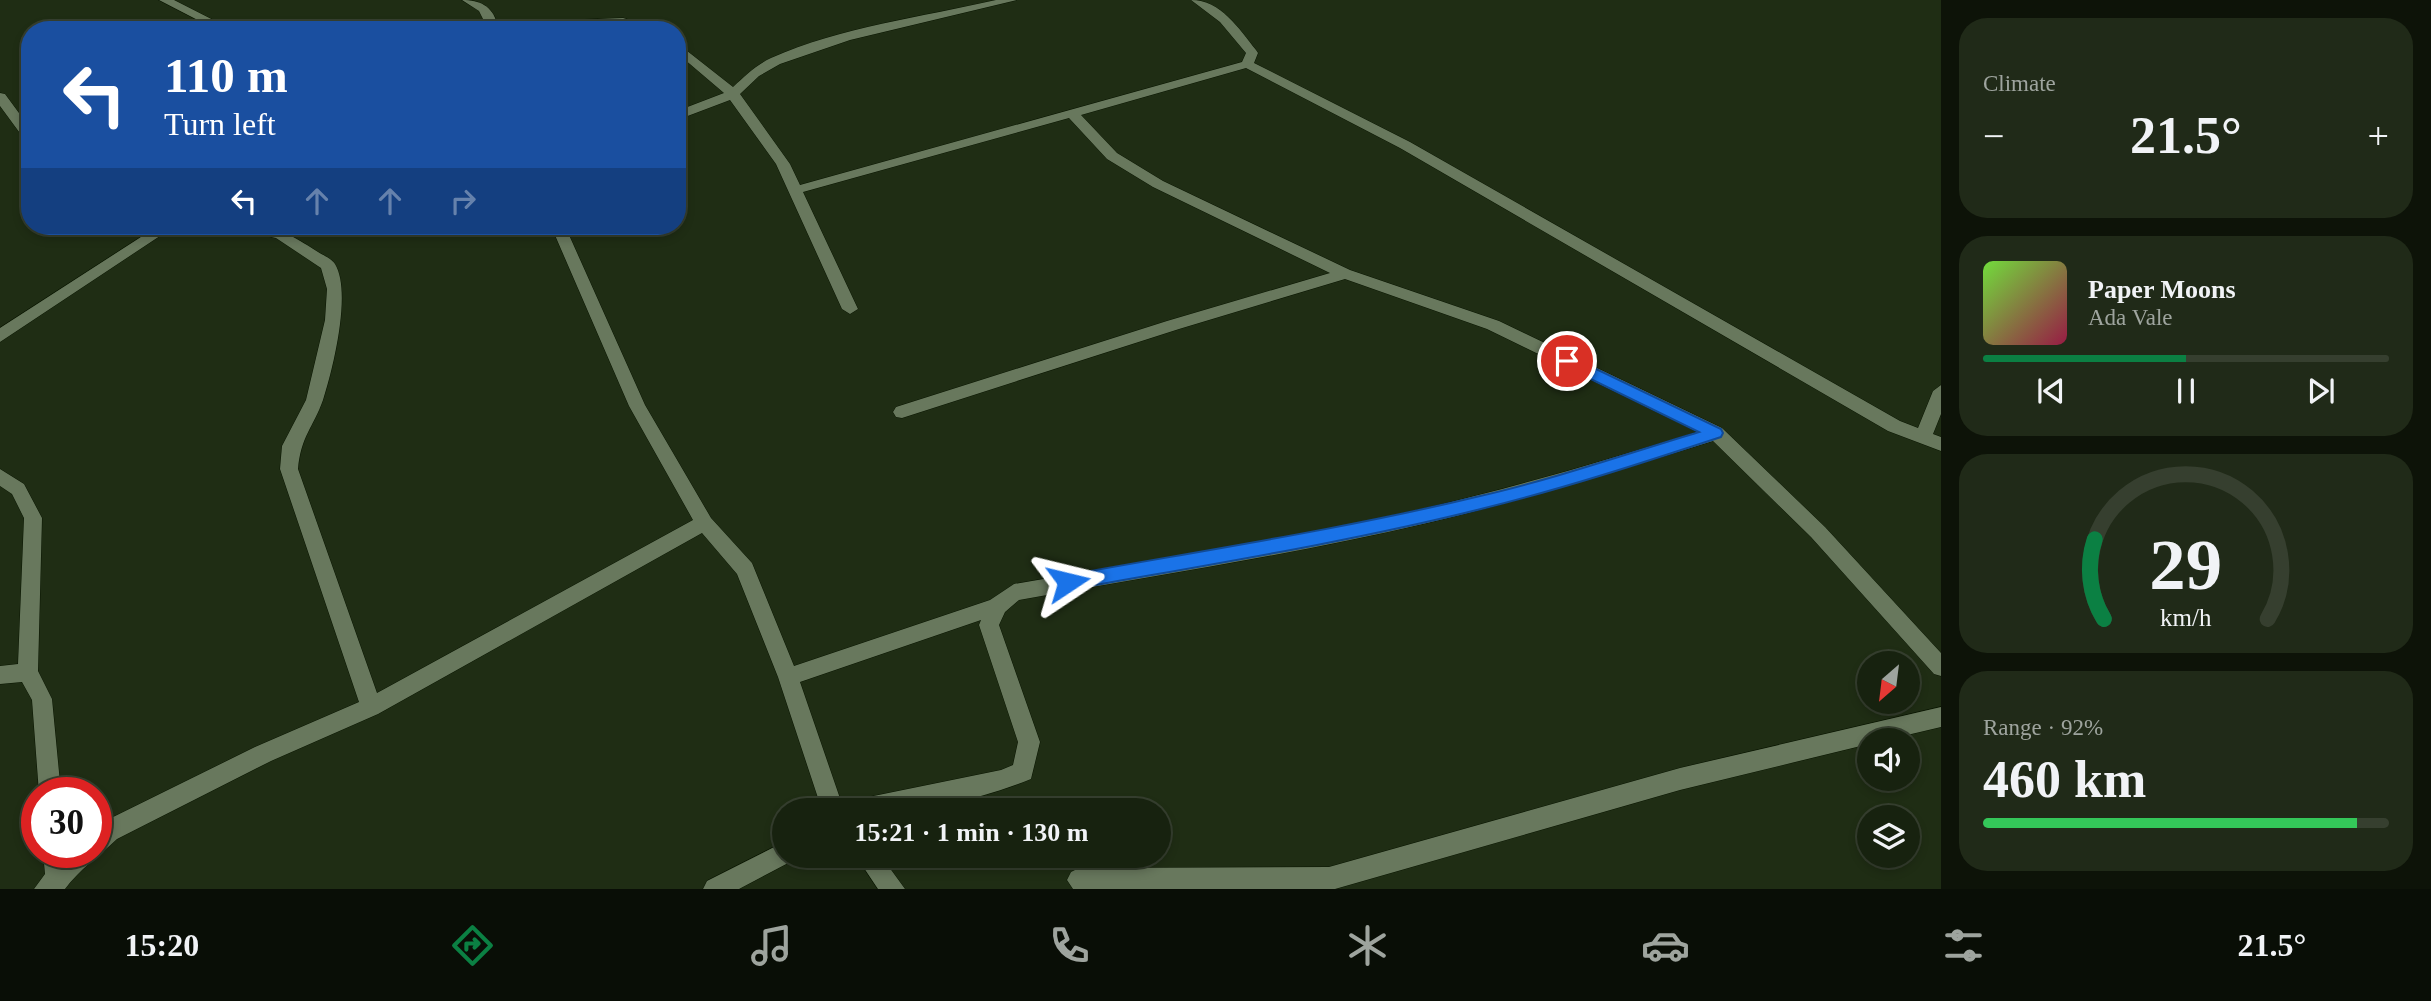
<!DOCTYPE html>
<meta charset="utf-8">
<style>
:root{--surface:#17220f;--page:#202a18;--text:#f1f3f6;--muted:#9ea49e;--line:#363f2f;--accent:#0b8043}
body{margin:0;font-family:Georgia,serif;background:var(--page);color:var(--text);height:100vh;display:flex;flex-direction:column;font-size:26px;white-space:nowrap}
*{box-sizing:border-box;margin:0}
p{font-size:23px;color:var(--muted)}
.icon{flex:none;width:38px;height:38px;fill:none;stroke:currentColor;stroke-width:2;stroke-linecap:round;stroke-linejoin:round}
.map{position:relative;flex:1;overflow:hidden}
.sheet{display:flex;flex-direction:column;gap:18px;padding:18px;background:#0d1308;width:490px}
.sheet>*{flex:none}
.hud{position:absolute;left:21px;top:21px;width:665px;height:214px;border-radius:28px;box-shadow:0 4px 10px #0003,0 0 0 2px var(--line);background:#1a4fa0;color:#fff;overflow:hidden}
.needle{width:46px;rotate:208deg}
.fabs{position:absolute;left:1857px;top:651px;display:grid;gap:14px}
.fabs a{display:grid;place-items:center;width:63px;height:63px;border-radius:50%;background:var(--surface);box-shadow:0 4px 10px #0003,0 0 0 2px var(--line);font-size:35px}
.speed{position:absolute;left:21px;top:777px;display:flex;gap:14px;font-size:35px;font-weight:700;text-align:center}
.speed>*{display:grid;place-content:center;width:91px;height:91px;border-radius:50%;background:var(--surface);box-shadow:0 4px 10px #0003,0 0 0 2px var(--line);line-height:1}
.speed .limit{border:10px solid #d22;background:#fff;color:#111}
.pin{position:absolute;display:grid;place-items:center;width:60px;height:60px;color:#fff;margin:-30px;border:4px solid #fff;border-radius:50%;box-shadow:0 2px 7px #0007}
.me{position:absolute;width:77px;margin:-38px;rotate:80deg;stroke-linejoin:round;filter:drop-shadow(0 0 5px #0008)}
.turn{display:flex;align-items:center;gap:24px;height:147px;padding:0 28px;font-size:32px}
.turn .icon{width:91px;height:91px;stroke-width:2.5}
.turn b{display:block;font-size:49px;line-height:60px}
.lanes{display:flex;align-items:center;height:66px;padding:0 28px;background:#0003;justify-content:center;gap:35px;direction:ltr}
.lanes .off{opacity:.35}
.big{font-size:52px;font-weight:700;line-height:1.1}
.sheet .widget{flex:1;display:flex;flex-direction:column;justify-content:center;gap:10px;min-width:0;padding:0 24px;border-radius:28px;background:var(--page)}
.sheet .dial{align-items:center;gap:0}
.dial svg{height:182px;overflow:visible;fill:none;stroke:var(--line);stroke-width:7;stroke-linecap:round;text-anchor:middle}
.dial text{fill:var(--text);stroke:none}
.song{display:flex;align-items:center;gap:21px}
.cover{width:84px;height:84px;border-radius:10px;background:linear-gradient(135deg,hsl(100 70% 55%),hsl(340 70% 35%))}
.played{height:7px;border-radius:4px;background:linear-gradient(90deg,var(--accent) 50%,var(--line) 50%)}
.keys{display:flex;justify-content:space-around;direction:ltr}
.heat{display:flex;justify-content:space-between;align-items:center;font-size:38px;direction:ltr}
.charge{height:10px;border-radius:5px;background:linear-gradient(90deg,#34c759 92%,var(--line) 0)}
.trip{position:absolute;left:772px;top:798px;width:399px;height:70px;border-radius:35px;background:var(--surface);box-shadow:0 4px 10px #0003,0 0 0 2px var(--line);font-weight:700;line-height:70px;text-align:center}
.tabs{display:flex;height:112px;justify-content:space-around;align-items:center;background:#090e06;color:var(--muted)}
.tabs .icon{width:49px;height:49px}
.tabs .selected{color:var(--accent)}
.tabs b{font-size:32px;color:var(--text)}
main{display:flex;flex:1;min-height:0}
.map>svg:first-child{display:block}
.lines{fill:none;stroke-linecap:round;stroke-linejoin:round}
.street-casing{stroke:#091501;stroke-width:1}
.street{fill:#68785d;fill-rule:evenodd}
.route{fill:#1a73e8;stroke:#114b97;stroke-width:2}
</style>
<main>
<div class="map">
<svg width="1941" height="889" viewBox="0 0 1941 889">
<rect width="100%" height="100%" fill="#1f2d14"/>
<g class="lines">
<defs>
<path id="street" d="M159,0H174L233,30H217Z
M462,0C480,0 492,6 497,23L623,18L662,30H640L623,26L488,30L487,27L469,30L483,19L479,11Z
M996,0H1017L850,40L780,64L759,76L740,94L790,164L800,185L1242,62L1246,53L1220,22L1191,0C1221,0 1239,29 1256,50L1258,53L1254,63L1410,142L1900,421L1918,428L1933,391L1941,385V414L1933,434L1941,437V451L1888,431L1400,148L1246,68L1081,115L1117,153L1163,181L1350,270L1499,321L1722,428L1825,527L1941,653V676L1934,674L1811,537L1713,441C1618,470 1524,500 1427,523C1292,555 1155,575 1019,600L1005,612L999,625L1040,742L1031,779C973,803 910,813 848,810L851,802L859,799L1001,770L1013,765L1018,742L979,625L981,620L800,682L844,810H822L778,677L737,574L702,533L378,714L271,761L117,839C100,855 79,870 65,889H34L45,874L43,852H65L66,856L70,852H96V827L101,823L255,747L359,702L280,469L282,446L306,400L325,320L327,289L321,268L276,238L236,229L234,226C275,226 284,230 318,252C323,255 332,259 335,264C352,292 333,369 323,400C313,428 301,436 298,469L377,693L693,520L629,406L551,226H565L645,405L711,518L752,563L794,666L990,600L1014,584C1152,560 1291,539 1427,508C1518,486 1608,460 1698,432L1487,329L1345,279L1179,329L902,418L896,417L893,412L896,407L1167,321L1330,273L1153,187L1107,159L1069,118L803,192L858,309L850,314L842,309L776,164L730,100L677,120V111L724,93L677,53V43L733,87C745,76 756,65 771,58C841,27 922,17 996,0Z
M0,93L5,94L30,128V141L25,140L0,106Z
M158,226H175L0,342V328Z
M0,469L24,484L42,518L38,671L52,699L61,793H39L32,700L22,682L0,684V666L18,664L24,518L12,494L0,486Z
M1941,707V727L1886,740H1869V744L1680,790L1335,889H1073L1067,880L1071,872L1079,868L1329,867L1680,768Z
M784,842V856H794L792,861L739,889H703L707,881Z
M856,856H881L905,889H878Z"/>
</defs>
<use href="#street" class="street-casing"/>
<use href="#street" class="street"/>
</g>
<path class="route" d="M1567,355L1721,429L1723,433L1721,437C1642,463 1562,489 1481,509C1345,543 1206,565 1068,590L1062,587L1059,582L1062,577L1068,575C1206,550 1344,529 1480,496C1554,479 1626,454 1699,432L1562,365L1560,361Z"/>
</svg>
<div class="fabs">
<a><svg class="needle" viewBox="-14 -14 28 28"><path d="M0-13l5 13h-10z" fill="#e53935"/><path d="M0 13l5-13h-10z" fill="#9ea49e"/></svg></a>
<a><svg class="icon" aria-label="sound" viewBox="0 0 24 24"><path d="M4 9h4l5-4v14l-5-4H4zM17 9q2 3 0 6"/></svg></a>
<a><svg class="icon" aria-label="layers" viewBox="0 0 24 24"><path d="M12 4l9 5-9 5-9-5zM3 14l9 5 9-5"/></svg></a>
</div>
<div class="speed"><div class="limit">30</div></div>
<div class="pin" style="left:1567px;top:361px;background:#d93025"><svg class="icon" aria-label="arrive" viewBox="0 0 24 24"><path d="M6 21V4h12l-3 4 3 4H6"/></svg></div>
<svg class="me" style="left:1068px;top:582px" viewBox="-20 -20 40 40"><path d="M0-17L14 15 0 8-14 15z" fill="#1a73e8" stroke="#fff" stroke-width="4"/></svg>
<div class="trip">15:21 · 1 min · 130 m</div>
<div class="hud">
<div class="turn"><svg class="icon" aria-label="left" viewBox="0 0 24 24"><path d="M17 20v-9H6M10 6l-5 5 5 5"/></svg><div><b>110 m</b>Turn left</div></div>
<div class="lanes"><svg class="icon" aria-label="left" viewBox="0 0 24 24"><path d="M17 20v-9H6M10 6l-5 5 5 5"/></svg><svg class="icon off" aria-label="ahead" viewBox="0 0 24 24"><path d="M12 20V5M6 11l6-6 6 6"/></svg><svg class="icon off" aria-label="ahead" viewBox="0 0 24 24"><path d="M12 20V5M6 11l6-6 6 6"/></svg><svg class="icon off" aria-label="right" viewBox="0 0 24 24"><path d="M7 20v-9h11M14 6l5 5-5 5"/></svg></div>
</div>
</div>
<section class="sheet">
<div class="widget"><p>Climate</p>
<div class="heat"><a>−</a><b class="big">21.5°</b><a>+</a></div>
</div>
<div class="widget">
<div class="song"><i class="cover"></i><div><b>Paper Moons</b><p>Ada Vale</p></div></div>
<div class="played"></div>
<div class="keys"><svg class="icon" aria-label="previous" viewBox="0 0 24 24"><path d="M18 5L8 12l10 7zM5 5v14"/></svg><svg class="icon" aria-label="pause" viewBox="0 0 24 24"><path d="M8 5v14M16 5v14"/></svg><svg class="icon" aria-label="next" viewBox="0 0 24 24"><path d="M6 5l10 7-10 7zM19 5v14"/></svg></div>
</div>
<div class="widget dial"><svg viewBox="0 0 100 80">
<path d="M14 69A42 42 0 1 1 86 69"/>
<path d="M14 69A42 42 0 0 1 10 34" stroke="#0b8043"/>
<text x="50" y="56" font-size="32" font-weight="700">29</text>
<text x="50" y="72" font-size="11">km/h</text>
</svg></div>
<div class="widget"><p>Range · 92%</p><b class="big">460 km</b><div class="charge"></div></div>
</section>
</main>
<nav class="tabs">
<b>15:20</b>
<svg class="icon selected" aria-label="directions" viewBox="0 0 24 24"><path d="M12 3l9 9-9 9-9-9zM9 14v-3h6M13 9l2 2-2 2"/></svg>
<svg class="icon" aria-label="music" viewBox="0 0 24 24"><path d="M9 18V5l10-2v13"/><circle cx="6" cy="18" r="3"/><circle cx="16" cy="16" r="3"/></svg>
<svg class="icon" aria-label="phone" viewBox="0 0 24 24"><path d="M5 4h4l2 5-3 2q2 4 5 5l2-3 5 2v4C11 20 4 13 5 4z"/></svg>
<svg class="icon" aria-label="climate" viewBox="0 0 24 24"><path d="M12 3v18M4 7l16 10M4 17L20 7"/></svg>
<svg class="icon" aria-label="car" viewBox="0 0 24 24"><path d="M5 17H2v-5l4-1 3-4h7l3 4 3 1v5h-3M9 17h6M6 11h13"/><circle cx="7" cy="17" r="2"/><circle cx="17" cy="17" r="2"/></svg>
<svg class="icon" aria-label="filters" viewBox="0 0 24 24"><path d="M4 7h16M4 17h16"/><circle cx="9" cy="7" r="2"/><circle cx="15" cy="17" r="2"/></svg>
<b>21.5°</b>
</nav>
